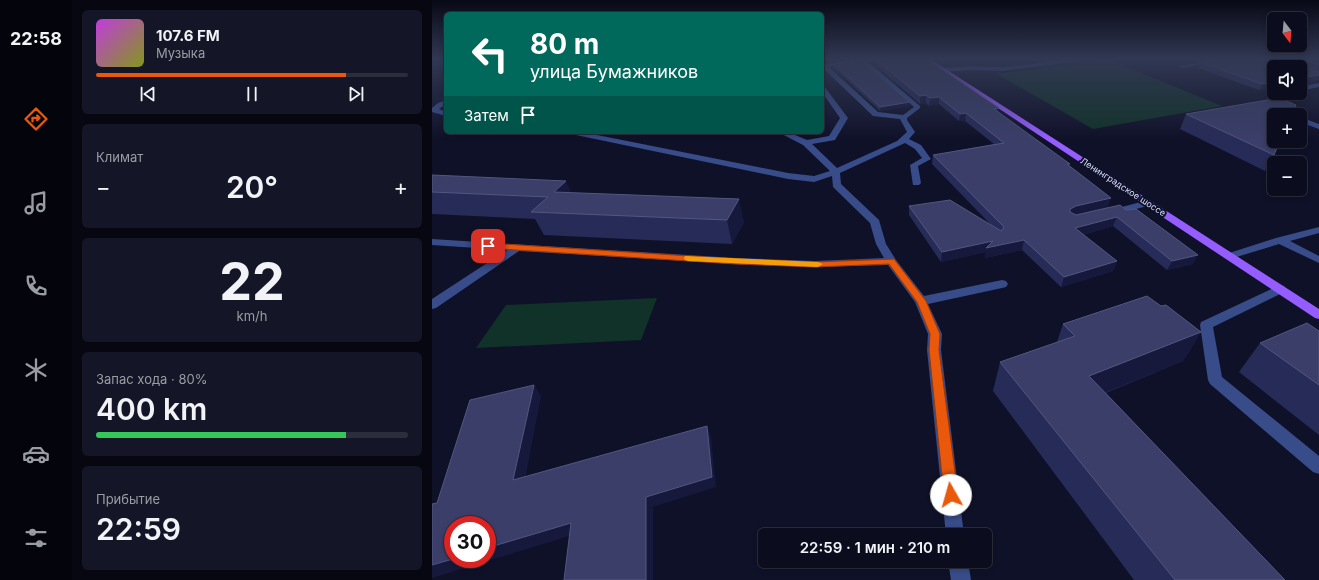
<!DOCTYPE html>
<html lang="ru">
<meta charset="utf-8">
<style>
:root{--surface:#0b0d1e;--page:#141627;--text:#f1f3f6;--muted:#9a9ca4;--line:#2b2d3c;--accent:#ea580c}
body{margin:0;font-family:Inter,sans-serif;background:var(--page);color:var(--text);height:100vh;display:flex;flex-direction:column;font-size:15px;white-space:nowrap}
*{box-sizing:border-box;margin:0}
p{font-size:13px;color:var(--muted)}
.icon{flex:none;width:22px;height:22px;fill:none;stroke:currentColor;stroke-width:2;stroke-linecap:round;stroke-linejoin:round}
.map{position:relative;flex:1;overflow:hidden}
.drawer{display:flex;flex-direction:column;gap:10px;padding:10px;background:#060710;width:360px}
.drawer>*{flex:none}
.banner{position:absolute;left:12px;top:12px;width:380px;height:122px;border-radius:6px;box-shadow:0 2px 6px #0003,0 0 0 1px var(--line);background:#00695c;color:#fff;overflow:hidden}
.needle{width:26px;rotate:164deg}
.buttons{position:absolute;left:835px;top:12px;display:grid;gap:8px}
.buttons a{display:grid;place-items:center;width:40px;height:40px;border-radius:6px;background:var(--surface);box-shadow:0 2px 6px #0003,0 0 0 1px var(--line);font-size:20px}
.speed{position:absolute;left:12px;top:516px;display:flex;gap:8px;font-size:20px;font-weight:700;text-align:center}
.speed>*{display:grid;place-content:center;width:52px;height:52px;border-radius:50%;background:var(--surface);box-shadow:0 2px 6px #0003,0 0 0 1px var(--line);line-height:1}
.speed .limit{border:6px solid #d22;background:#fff;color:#111}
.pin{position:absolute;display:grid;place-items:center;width:34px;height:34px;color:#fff;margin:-17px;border-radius:8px;box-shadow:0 2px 6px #0006}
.me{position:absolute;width:44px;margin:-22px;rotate:353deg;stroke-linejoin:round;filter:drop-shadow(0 0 3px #0008)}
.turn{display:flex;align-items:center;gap:14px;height:84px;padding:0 20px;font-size:18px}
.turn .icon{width:52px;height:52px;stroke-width:2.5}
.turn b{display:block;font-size:28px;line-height:34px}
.then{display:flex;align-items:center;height:38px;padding:0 20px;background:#0003;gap:8px;font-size:15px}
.big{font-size:30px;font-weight:600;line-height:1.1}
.drawer .card{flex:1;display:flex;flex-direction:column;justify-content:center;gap:6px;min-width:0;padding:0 14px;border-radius:6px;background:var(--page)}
.drawer .dial{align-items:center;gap:0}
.dial b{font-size:52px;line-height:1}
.song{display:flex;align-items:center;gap:12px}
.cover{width:48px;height:48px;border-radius:6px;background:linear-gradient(135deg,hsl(290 70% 55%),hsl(70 70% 35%))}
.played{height:4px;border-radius:2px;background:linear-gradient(90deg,var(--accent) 80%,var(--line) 80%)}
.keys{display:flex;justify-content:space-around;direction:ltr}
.heat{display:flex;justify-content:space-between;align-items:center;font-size:22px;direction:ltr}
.charge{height:6px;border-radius:3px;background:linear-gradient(90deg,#34c759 80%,var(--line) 0)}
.trip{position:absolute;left:326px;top:528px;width:234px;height:40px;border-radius:6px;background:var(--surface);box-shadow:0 2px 6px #0003,0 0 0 1px var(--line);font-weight:600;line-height:40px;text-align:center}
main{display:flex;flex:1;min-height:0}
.menu{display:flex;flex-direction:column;width:72px;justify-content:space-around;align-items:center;background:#04050c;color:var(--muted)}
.menu .icon{width:28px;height:28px}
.menu .current{color:var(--accent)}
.menu b{font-size:18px;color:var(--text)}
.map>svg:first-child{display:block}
.green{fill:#113228}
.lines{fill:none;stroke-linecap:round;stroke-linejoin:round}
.minor{fill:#384c89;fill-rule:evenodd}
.major{fill:#955dff;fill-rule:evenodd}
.wall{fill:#272b57}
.shaded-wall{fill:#16193c}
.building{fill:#3a3e69;stroke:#525780}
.route{fill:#ea580c;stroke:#983908}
.slow{fill:#f59e0b}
.labels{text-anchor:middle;stroke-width:4;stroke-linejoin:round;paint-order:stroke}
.far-street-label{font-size:9px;fill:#d6dcff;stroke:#0f1128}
</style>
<main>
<nav class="menu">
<b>22:58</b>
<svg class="icon current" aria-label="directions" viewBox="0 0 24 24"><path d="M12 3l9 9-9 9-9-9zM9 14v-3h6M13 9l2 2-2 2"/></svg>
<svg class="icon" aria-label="music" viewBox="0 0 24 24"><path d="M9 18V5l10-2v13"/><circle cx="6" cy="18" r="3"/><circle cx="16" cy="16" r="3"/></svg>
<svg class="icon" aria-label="phone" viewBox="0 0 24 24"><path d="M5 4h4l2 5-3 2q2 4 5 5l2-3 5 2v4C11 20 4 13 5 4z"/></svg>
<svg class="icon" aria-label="climate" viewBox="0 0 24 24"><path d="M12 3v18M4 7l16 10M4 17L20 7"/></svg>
<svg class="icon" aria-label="car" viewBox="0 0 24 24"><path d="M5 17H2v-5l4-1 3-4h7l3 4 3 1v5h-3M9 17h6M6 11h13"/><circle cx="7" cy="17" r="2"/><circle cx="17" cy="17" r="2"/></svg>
<svg class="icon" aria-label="filters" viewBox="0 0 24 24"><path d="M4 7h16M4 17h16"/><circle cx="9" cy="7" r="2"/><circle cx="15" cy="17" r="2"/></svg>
</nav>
<section class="drawer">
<div class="card">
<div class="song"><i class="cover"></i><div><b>107.6 FM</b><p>Музыка</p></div></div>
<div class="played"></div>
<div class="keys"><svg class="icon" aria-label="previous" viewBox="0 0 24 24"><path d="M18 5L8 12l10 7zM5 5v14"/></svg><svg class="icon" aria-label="pause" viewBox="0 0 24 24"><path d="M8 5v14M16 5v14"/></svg><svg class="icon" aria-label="next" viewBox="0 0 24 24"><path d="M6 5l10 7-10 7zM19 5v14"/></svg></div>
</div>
<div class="card"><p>Климат</p>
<div class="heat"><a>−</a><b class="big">20°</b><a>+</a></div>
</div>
<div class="card dial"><b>22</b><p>km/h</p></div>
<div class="card"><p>Запас хода · 80%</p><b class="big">400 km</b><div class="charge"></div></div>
<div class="card"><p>Прибытие</p><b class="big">22:59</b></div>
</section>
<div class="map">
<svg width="887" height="580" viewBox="0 0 887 580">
<rect width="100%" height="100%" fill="#0f1128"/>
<path class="green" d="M675,59L790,106L661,129L565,74Z
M225,298L209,340L44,348L74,305Z"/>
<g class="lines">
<path class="minor" d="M428,59H434V60L488,106V108L475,118V120L483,132L477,139L489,145L499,159L486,166L489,183L487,185H481L478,165L490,158L483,149L473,143L408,173L409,184L447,220L454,244L464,260L492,296L570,280L574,281L576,284L574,287L570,288L496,304L510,334L509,350L532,535H514L495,350L496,334L483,302L456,265L383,267L304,264L87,251L4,308L0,309V299L75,250L0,245V239L304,258L383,261L452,258L444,244L438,223L401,187L400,176L382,182L356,179L139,134L135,132H150L356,173L382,176L398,171L371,145L346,132H356L375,140L397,136L408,118L390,92V85L392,86L416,118L403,140L380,144L405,168L465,141L475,132L468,119L441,116L390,67V65L392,64ZM429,62L482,107L471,115L446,112L397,67Z
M640,59H653L650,61L571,71L537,70L514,72L511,70L514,68L537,66L571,67Z
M789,59H800L750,68L747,66Z
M887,83V87L868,91V87Z
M842,93H851L840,97L837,95Z
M14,100V104L7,109L14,112V116L0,112V108L6,103Z
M868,117L887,124V129L868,122Z
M716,200L721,203L719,205L678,216L673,213L675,211Z
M887,227V233L858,241L887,256V263L847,244L798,259L792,256L794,254L844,238Z
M848,285L852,286L854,289L852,292L781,327L790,377L887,456V474L881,472L778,384L776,380L768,325L769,322Z
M516,561H536L539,580H519Z"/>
<path class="major" d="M492,59H498L887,309V319L883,318Z"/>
</g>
<path class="wall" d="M392,59H429L396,62Z
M436,59H494L637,166L676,208L644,215L688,205L761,264L735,270L681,226L651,235L685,261L681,271L629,287L590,250L553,258L554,252L509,262L477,215V206L560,226L500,164L501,155L562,144L533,121H527L507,104L497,106L494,103L488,104Z
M500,59H524L504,61Z
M793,59H887V80L842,67V88L827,90L766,68L768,62Z
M402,64L478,106L448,111L402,68Z
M754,114L842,155L833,171L748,129Z
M0,175L140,193L312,222L300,244L112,235L103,219L0,214Z
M729,306L769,332L751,361L674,393L853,580H702L561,391L568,362L625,342L631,324Z
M887,331V435L807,372L828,343Z"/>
<path class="shaded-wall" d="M395,59H429L396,62Z
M504,59H524L504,61Z
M887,75V80L868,83V78Z
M842,82V88L827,90L830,84Z
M494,95V103L488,104V96Z
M507,97V104L497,106L498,98Z
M478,102V106L448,111V107Z
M567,108L566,116L562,109Z
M534,113L533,121H527L528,114Z
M134,181L144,203L122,192Z
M679,198L676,208L641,216L635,219L638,209L644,206Z
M307,199L312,222L300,244L295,220Z
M685,217L681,226L640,238L643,228Z
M592,240L590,250L553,258L554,252L509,262L510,252L561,241Z
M766,255L761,264L735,270L740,261Z
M685,261L681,271L629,287L632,277Z
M769,332L751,361L645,404L657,376Z
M102,385L109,396L91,490L81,480Z
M275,426L279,437L284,487L221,507V580H214V497Z
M139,523L147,533L0,578V565L21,559H55V548Z"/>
<path class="building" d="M443,59H494L567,108L562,109L638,164H635L679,198L644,206L638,209V212L644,215L688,205L694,210L704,209L766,255L740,261L685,217L643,228L685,261L632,277L592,240L554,248L561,241L510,252L477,206L518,200L569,231L572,227L501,155L572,143L534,113L528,114L507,97L498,98L494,95L488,96Z
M793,59H843L857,63H866L868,61L866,60L862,59H887V65L872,60L870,61L871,67L887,72V75L868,78V67H842V82L830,84L768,62Z
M428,60L478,102L448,107L402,64Z
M847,98L864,105L860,115H842V141H848L842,155L754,114Z
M0,175L134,181L122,192L307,199L295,220L99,212L116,197L0,192Z
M715,296L729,306L734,305L769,332L657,376L853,580H743L568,362L643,336L631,324Z
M875,323L887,331V385L828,343Z
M102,385L81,480L275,426L280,477L214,497V580H132L139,523L55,548V525H21V559L0,565V504L5,503L38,400Z"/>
<linearGradient id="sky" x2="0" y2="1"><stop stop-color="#080916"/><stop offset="0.42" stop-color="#313853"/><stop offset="1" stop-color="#313853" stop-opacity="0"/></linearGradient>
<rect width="887" height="140" fill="url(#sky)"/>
<path class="route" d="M56,243L304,259L383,262L462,259L494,301L508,334L507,350L526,495L524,500L519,501L514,500L512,495L497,350L498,334L485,302L457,264L383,267L304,264L53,248L52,246Z"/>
<path class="slow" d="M253,256L386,262L391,264L386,267L256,261L253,260L252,258Z"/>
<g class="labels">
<g class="far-street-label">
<text transform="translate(691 187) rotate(33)" y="3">Ленинградское шоссе</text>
</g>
</g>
</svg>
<div class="buttons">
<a><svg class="needle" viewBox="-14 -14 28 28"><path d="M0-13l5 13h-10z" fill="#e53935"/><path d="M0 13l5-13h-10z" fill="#9a9ca4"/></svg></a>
<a><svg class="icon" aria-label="sound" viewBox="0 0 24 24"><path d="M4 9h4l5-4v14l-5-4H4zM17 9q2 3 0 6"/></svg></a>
<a>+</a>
<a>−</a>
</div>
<div class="speed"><div class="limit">30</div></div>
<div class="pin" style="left:56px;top:246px;background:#d93025"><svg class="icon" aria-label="arrive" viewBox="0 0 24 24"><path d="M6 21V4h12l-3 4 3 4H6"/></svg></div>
<svg class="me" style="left:519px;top:495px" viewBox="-20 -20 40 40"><circle r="19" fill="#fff"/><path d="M0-13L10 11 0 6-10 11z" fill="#ea580c"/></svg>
<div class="trip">22:59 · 1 мин · 210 m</div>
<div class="banner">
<div class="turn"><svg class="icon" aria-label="left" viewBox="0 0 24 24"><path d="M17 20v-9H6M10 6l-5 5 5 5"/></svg><div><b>80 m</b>улица Бумажников</div></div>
<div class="then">Затем<svg class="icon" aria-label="arrive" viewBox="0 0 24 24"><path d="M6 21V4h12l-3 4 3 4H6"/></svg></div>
</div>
</div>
</main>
